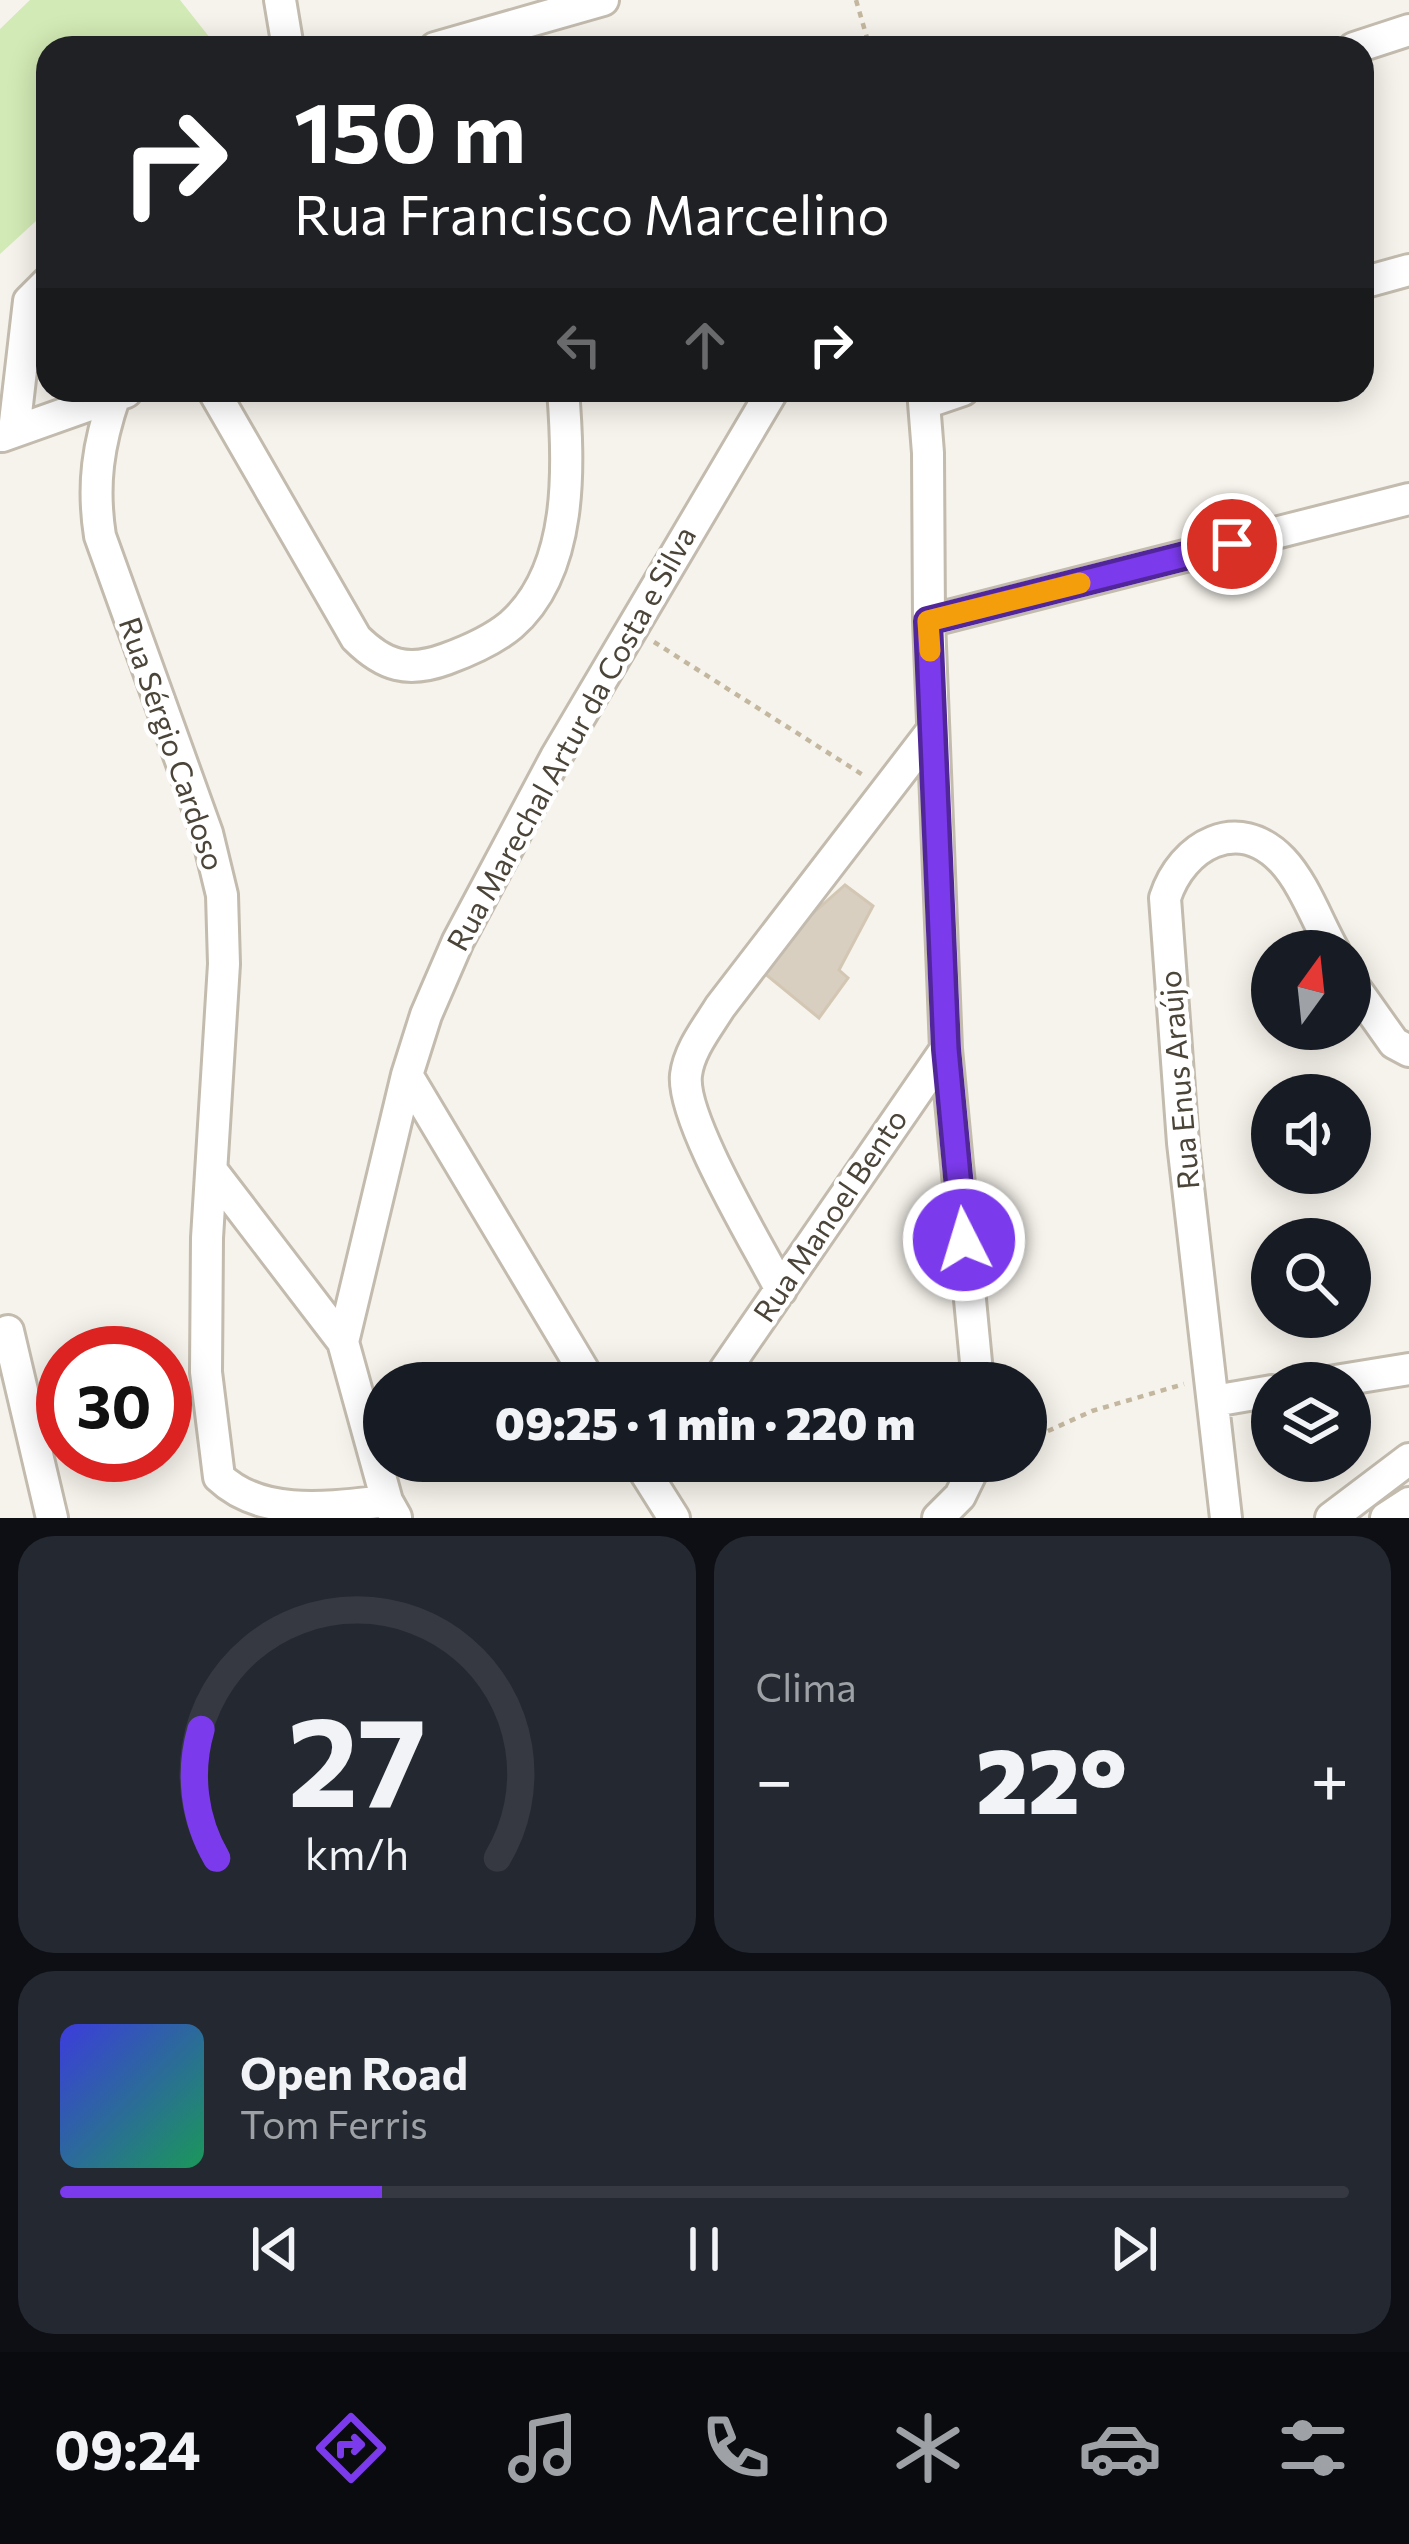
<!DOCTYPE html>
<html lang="pt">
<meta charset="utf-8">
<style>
:root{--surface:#171b24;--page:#242831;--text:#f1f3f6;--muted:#9ea1a6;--line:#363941;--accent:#7c3aed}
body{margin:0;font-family:Commissioner,sans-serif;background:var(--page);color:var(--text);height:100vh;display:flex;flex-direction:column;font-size:45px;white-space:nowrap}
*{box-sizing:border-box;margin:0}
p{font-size:39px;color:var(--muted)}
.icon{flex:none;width:66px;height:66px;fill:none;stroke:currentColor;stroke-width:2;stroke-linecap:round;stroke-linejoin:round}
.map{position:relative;height:1518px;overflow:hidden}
.sheet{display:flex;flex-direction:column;gap:18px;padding:18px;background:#0d0f14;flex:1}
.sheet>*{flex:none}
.guide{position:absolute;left:36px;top:36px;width:1338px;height:366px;border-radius:36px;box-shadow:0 6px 30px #0003;background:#202124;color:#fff;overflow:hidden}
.needle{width:78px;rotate:15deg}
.controls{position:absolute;left:1251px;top:930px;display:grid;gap:24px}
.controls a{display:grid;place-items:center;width:120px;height:120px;border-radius:50%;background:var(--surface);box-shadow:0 6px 30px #0003;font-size:60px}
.speed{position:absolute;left:36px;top:1326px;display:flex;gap:24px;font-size:60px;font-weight:700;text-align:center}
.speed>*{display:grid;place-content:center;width:156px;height:156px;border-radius:50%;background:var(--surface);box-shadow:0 6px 30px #0003;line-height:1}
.speed .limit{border:18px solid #d22;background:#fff;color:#111}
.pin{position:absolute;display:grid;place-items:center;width:102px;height:102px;color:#fff;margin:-51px;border:6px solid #fff;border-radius:50%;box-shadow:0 3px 12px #0007}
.me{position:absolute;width:132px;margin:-66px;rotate:355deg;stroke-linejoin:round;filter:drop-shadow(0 0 9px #0008)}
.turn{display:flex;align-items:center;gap:42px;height:252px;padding:0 60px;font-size:54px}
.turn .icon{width:156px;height:156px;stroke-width:2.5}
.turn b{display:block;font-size:84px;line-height:102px}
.lanes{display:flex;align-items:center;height:114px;padding:0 60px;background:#0003;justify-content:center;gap:60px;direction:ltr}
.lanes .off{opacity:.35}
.big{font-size:90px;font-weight:800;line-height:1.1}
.sheet .tile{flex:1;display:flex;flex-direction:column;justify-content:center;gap:18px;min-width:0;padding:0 42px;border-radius:36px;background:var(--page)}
.sheet .dial{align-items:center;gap:0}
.dial svg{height:312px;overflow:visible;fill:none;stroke:var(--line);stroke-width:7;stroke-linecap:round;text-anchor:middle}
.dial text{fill:var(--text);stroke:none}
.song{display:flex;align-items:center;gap:36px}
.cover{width:144px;height:144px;border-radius:18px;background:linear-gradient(135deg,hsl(240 70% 55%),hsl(150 70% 35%))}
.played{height:12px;border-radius:6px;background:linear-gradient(90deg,var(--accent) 25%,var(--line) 25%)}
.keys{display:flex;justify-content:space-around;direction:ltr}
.heat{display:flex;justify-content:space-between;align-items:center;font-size:66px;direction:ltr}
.sheet .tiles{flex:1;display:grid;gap:18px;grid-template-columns:1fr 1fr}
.tile:last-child{grid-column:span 2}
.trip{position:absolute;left:363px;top:1362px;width:684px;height:120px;border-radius:60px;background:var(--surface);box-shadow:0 6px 30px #0003;font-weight:800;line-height:120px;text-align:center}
.menu{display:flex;height:192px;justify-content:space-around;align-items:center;background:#090b0e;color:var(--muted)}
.menu .icon{width:84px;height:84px}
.menu .current{color:var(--accent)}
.menu b{font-size:54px;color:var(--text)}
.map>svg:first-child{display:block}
.green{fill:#d2eab5}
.building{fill:#d8cfc1;stroke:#d3c7b4;stroke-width:3}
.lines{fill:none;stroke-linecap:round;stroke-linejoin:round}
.minor-casing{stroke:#c2bbae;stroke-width:36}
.path{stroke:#c4b79f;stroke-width:4.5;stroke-dasharray:6 6;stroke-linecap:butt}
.minor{stroke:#fff;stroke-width:30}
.route-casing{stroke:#51269a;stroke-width:30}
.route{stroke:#7c3aed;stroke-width:21}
.slow{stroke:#f59e0b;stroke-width:21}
.labels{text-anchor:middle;stroke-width:9;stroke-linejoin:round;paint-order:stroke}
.street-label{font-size:30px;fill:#4b4439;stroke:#fff}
</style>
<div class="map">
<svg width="1409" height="1518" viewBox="0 0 1409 1518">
<rect width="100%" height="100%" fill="#f6f3ec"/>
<path class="green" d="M30,0H180L218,48H48V210L0,254V29Z"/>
<path class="building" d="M845,885L873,906L839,970L848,978L819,1018L764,973L793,931Z"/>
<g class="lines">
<defs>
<path id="minor" d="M280,0L288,48
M435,48L603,0
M1354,48L1409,30
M1362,283L1409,270
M213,390L356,638C384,666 408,673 446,659C468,651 493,640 511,625C574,570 569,464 563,390
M923,390L928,453L929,621L946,1049L978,1383
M115,395C98,444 92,485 100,536L207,833L222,895L224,964L207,1238L206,1372L219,1477C262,1518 331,1507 387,1501
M925,403L963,390
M14,431L29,301L48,282
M2,436L126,392
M929,621L1409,499
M1350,981L1394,1043L1409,1051
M407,1075L591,1383
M213,1172L343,1342
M781,1290C758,1245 681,1119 686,1075C689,1050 707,1028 720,1007L932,731
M8,1331L52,1518
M716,1383L946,1049
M1323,1383L1409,1369
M1214,1401L1272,1391
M638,1461L674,1518
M396,1517L387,1501L343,1342L407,1075L426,1015L458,941L556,757L773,390
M938,1518L960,1496L977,1461
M1226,1518L1183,1143L1165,898C1182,845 1238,814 1282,860C1304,883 1318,923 1334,951
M1331,1518L1409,1459
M1386,1518L1409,1503"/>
</defs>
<use href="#minor" class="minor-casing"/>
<path class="path" d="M856,0L870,48
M654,642L863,775
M1026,1441L1092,1411L1184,1384"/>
<use href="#minor" class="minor"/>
</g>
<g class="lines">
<defs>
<path id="route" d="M964,1240L946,1049L928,621L1232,544"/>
</defs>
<use href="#route" class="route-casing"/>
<use href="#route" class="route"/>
<path class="slow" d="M930,651L928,621L1080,583"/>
</g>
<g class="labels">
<g class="street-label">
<text transform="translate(572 739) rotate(-61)" y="10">Rua Marechal Artur da Costa e Silva</text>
<text transform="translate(171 744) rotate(71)" y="10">Rua Sérgio Cardoso</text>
<text transform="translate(1180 1080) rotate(-95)" y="10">Rua Enus Araújo</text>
<text transform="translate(831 1216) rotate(-56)" y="10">Rua Manoel Bento</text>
</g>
</g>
</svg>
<div class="controls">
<a><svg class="needle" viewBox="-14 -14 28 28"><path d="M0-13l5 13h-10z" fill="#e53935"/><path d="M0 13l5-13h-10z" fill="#9ea1a6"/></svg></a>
<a><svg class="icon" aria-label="sound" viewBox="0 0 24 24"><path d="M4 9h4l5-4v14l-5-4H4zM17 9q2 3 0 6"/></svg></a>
<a><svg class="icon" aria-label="search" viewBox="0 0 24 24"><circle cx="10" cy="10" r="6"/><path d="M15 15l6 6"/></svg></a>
<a><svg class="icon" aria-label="layers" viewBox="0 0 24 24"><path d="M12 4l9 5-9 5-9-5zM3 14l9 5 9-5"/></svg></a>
</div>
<div class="speed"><div class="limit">30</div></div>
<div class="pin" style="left:1232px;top:544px;background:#d93025"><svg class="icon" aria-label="arrive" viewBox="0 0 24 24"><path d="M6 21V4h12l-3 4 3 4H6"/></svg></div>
<svg class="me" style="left:964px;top:1240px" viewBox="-20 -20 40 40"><circle r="17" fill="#7c3aed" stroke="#fff" stroke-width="3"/><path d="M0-11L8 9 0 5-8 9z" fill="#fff"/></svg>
<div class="trip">09:25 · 1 min · 220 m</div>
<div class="guide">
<div class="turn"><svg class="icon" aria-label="right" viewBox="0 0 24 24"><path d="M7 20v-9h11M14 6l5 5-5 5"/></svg><div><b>150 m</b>Rua Francisco Marcelino</div></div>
<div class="lanes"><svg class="icon off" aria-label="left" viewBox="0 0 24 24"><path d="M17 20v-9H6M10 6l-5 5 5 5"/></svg><svg class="icon off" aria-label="ahead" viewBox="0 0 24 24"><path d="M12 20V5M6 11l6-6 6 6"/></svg><svg class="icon" aria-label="right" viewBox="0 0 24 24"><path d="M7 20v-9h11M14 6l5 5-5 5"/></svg></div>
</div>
</div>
<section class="sheet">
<div class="tiles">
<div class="tile dial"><svg viewBox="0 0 100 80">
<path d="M14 69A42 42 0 1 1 86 69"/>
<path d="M14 69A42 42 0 0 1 10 36" stroke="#7c3aed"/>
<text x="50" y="56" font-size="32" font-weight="700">27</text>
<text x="50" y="72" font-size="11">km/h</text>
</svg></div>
<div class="tile"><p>Clima</p>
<div class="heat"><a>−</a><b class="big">22°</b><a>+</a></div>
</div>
<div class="tile">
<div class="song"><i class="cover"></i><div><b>Open Road</b><p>Tom Ferris</p></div></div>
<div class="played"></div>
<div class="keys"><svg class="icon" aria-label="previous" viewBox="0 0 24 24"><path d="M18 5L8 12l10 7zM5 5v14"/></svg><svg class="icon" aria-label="pause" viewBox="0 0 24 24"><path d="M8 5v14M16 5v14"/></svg><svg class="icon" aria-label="next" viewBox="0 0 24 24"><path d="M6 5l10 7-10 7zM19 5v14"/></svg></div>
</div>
</div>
</section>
<nav class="menu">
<b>09:24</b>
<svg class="icon current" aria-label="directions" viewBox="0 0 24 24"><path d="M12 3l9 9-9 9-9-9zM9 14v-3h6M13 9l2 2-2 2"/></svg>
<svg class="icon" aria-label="music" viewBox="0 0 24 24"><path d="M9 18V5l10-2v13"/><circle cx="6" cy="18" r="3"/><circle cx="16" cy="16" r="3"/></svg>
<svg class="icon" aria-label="phone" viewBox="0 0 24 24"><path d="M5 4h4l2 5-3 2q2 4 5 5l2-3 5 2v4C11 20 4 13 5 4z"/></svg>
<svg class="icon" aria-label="climate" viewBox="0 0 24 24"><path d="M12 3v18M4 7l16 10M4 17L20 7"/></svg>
<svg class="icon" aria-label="car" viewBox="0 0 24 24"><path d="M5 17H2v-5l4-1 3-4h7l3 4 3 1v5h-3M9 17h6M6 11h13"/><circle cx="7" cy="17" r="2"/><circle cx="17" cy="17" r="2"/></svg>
<svg class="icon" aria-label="filters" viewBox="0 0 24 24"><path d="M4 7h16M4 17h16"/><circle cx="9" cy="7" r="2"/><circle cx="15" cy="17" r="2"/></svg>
</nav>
